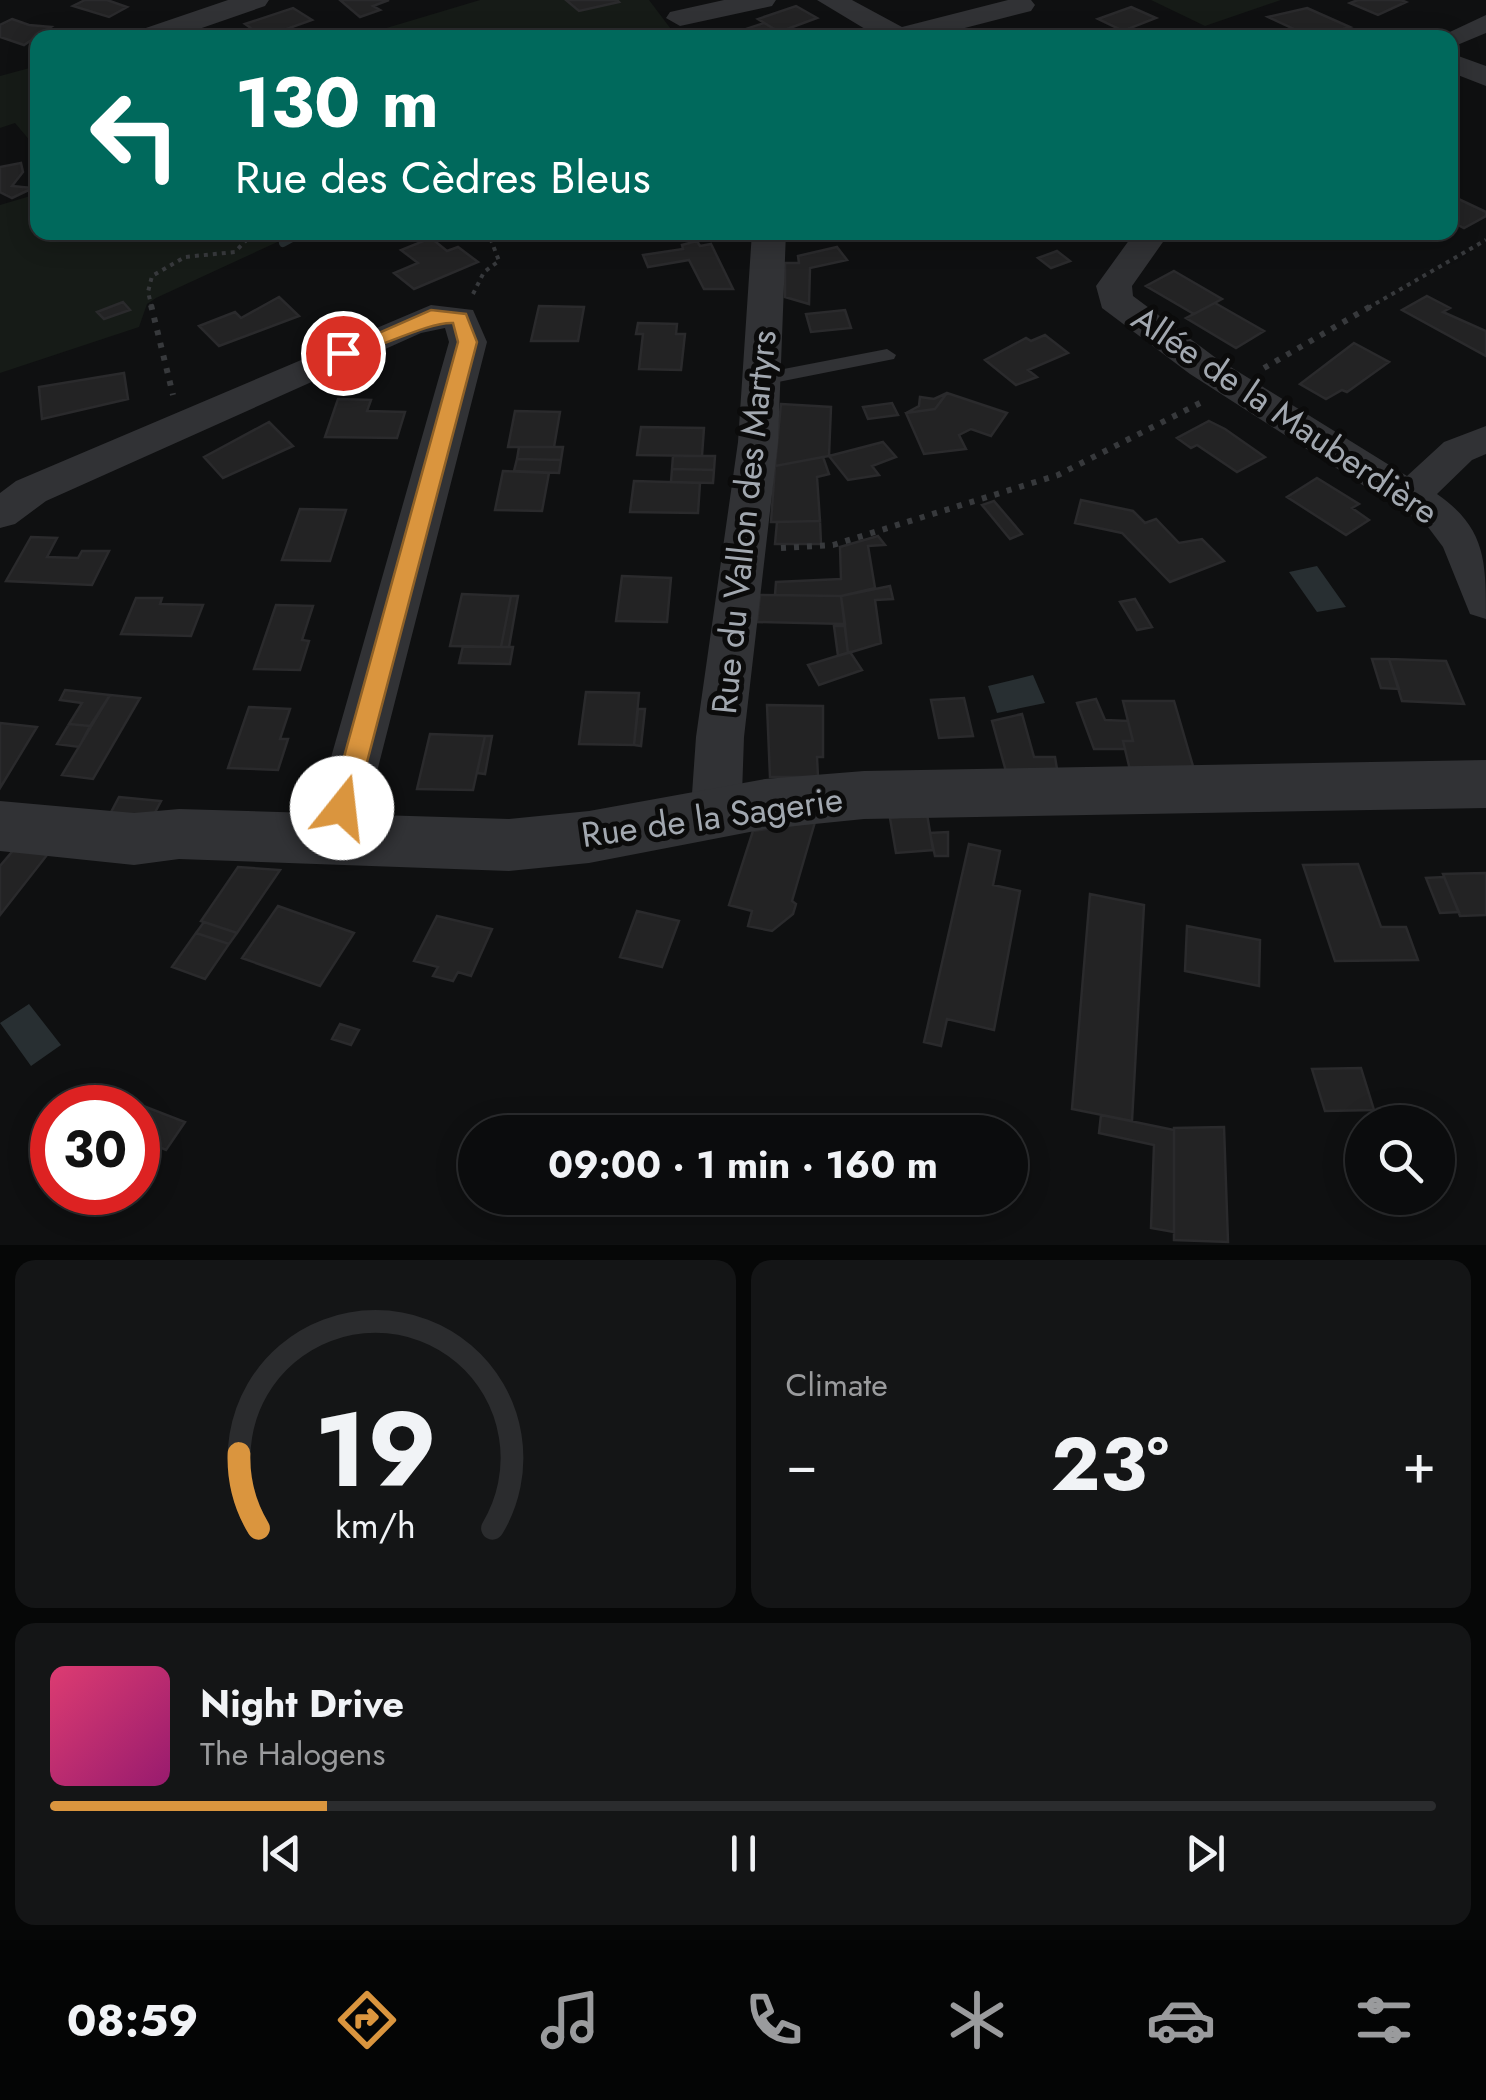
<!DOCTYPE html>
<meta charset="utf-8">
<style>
:root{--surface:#0b0c0d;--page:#141516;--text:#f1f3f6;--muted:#9a9b9d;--line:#2b2c2e;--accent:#da953e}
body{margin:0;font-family:Jost,sans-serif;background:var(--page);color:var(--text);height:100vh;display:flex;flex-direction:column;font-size:38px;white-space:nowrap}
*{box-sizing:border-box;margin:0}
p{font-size:32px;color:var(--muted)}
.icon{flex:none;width:55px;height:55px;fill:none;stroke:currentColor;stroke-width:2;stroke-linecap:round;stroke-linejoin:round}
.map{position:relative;height:1245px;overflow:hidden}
.side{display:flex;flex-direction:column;gap:15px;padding:15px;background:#060707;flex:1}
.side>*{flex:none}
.hud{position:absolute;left:30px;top:30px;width:1428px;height:210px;border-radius:20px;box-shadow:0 5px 25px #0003,0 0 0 2px var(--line);background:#00695c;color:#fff;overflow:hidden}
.buttons{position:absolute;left:1345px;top:1105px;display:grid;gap:20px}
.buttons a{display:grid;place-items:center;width:110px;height:110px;border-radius:50%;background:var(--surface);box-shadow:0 5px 25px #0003,0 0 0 2px var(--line);font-size:50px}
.speed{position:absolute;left:30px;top:1085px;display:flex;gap:20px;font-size:50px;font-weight:700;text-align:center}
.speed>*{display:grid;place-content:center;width:130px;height:130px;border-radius:50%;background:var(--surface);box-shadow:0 5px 25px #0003,0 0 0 2px var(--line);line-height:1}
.speed .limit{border:15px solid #d22;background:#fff;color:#111}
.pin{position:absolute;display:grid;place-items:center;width:85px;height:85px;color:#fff;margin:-42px;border:5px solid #fff;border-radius:50%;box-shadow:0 2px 10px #0007}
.me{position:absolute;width:110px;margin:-55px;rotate:16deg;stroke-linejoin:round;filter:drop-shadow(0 0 8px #0008)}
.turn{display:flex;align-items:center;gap:35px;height:210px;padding:0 40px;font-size:45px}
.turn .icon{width:130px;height:130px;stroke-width:2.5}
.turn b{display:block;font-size:70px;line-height:85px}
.big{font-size:75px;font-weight:700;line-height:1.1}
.side .card{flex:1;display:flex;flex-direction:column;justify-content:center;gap:15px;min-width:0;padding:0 35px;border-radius:20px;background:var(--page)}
.side .dial{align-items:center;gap:0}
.dial svg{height:260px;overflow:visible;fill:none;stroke:var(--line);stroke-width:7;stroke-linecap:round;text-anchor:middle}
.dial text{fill:var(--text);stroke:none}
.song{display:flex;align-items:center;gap:30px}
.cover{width:120px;height:120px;border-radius:15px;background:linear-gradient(135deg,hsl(340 70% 55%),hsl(320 70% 35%))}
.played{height:10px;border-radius:5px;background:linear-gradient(90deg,var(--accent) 20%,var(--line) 20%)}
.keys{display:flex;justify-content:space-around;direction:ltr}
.heat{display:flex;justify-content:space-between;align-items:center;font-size:55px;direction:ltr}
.side .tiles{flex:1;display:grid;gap:15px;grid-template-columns:1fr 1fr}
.card:last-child{grid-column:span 2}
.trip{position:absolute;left:458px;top:1115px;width:570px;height:100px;border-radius:50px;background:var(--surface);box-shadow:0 5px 25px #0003,0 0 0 2px var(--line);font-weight:700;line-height:100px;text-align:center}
.tab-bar{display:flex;height:160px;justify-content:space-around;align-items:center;background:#040505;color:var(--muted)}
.tab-bar .icon{width:70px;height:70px}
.tab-bar .selected{color:var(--accent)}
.tab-bar b{font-size:45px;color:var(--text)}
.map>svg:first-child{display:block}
.green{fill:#161b17}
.water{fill:#282f32}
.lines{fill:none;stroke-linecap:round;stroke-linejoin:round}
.stream{stroke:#282f32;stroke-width:8}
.building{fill:#232324;stroke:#2a2a2c;stroke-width:2.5}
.path-far1{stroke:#37393c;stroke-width:4;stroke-dasharray:4 5;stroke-linecap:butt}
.path{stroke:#37393c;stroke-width:6;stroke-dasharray:5 8;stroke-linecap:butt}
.service{fill:#313235;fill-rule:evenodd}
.minor{fill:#313235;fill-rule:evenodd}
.tertiary{fill:#313235;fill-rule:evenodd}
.route{fill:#da953e;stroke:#8e6128;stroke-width:2.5}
.labels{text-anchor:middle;stroke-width:10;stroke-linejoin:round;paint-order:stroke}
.street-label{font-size:35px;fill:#a2a8b0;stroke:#0b0b0b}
</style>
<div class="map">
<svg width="1486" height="1245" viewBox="0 0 1486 1245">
<rect width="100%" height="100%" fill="#0f1011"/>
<path class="green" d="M480,0H649L677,37L353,38Z
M1151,0H1281L1205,26Z
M37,66H38L37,149L15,123L0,128V76Z
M37,194L38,232L297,233L156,298L147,304L139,327L0,373V205Z"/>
<path class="water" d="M1317,566L1346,607L1317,612L1289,572Z
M1033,675L1045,703L997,713L988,686Z
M29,1004L61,1045L31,1066L0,1023Z"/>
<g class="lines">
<path class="stream" d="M283,243L303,232"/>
</g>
<path class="building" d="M85,0H107L127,7L109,17L73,6Z
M340,0H389L373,6L380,10L360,17Z
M566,0H617L619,2L579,11Z
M1358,0H1401L1406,2L1378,15L1350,3Z
M796,6L817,18L779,32L758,19Z
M1131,7L1156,18L1123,31L1098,19Z
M293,8L312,20L278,32L287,38H265L245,24Z
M1307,8L1350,27L1313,38L1268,17Z
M12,19L29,25L51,27L24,45L0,37V25Z
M764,23L785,35L725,36Z
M21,163L23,172L12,186L33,188L12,198L0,192V167Z
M1450,195L1486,212V216L1464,228L1450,221Z
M431,238L447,251L458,247L478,262L414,289L394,273L418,263L401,250Z
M697,241L700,246L711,244L733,289H704L689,260L648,267L643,255L683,249L682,245Z
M837,247L847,260L810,268L809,304L785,297V263H799L798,256Z
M1057,251L1070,261L1051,268L1038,258Z
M1174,271L1222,299L1194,314L1146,286Z
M1427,296L1450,308L1443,312L1486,331V356L1402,310Z
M279,297L299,316L219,346L199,326L235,312L241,318Z
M123,302L130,310L104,319L97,312Z
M1215,303L1264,331L1236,348L1186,318Z
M539,306L584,307L578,341H531Z
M845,310L851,328L811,332L806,314Z
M638,323L677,324L676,334H685L681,370L639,369L643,334H636Z
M1045,335L1068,353L1028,370L1037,377L1016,385L985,360L1026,338L1031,341Z
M1354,343L1389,362L1347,392L1342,390L1326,399L1300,384Z
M124,373L128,399L42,419L39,387Z
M947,393L1007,413L991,436L971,429L959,435L966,449L924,454L906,413L935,409Z
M947,393L935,409L906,413L919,406L920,397L934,399Z
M338,399L371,400L367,411L405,412L397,438L325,437Z
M892,403L898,415L868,419L863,407Z
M781,404L831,407L829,456L775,466Z
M515,411L560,412L554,447H508Z
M1209,421L1225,429L1265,457L1237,472L1197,445L1191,448L1177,438Z
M269,422L293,446L223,478L204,457Z
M641,427L704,428L702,456L637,455Z
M883,442L896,457L872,466L879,475L848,480L829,456Z
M519,447H563L561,460L517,459Z
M673,456H715L714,470L672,469Z
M823,457L829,474L817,477L820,521L771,522L775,466Z
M517,459L561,460L559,473L514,471Z
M672,469L714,470L713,483L671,482Z
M503,471L549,473L542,511L495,510Z
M1317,478L1359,504L1352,508L1369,520L1346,535L1287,497Z
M634,481L700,483L698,513L630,512Z
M1081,500L1133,511L1145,523L1156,519L1179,543L1202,539L1224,561L1170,582L1122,533L1075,523Z
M994,501L1022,534L1010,539L982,505Z
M300,509L346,510L330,561L282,560Z
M820,521L821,544H775L777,522Z
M878,536L885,545L868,546L875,588L841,596L775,595L776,582L841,579L840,547Z
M31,537L57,538L47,557L78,558L82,551H109L92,585L6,581Z
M622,576L671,578L667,622L616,621Z
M890,586L893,599L875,600L881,643L848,653L841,596Z
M462,594L511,596L501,647L450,646Z
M760,595L841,596L845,624L757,622Z
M511,596H518L509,647H501Z
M136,598H162L160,604L203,605L191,636L121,634Z
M1135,599L1152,627L1137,630L1120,602Z
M276,605L313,606L302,640L309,641L300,670L254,669Z
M834,626H845L848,653L838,656Z
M463,646L501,647H513L510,664L459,663Z
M850,652L862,670L819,685L808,665Z
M1372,659H1389L1399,689L1381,688Z
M1389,659L1446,661L1464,704L1402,701Z
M65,690L110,695L90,726L69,724L82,703L60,700Z
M586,692L639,693L634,745L579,744Z
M110,695L140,698L93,779L62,775Z
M964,698L973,736L939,738L931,700Z
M1096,699L1105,720L1128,721L1133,741H1123L1125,749H1094L1077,703Z
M1123,701H1174L1195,773L1131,774L1123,741H1133Z
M767,705L823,706V757H817L818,777H770Z
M249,707L290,709L280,739H288L278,770L228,768Z
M638,709H645L641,746L634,745Z
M1022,714L1034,757H1055L1058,775H1007L992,721Z
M0,723L37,727L0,788Z
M69,724L90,726L79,747L57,744Z
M430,734L485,736L473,790L417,789Z
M485,736H492L485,774L477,773Z
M119,797L161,801L150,822L108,818Z
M927,814L933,850L896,853L890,818Z
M815,822L792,901L796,904L793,914L772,931L748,926L752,911L729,905L753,831Z
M948,832V856H935L930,833Z
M969,844L1000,851L993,885L1020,891L994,1030L947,1019L941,1046L924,1042Z
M17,846L47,855L0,915V866Z
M1358,864L1381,927H1406L1418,960L1335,961L1303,865Z
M238,867L280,870L237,933L201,921Z
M1486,873V915L1460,916L1443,874Z
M1444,877L1459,912L1440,913L1426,878Z
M1090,894L1144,905L1132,1121L1072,1109Z
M278,906L354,933L320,986L242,958Z
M637,911L679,921L662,967L620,957Z
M437,916L492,929L471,976L458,972L453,981L433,976L438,967L414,961Z
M204,922L237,933L229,944L196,933Z
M1187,926L1260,940L1259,986L1185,971Z
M196,933L229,944L205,979L172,967Z
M340,1024L359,1030L351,1045L332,1039Z
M1361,1068L1374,1110L1325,1111L1312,1069Z
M133,1102L185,1122L166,1150L138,1138V1108H129Z
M1101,1115L1174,1130V1232L1151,1228L1154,1145L1099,1133Z
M1224,1127L1228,1242L1174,1240V1128Z"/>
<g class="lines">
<path class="path-far1" d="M473,294L484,272L499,261L488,232
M152,308L148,292L152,276L185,257L235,252L254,232
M1368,308L1486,240"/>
<path class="path" d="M151,305L173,395
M1264,368L1373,305
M781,548L833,545L1058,475L1200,403"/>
<path class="service" d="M887,349L896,355L894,359L763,385L753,379L763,373Z"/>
<path class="minor" d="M228,0H269L265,6L173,38H130L134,32Z
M724,0H776L772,6L680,26L666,18L670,12Z
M817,0H852L902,27L1008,0H1031L1035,5L1031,11L926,38H880Z
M1486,15V33L1450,48V38H1437Z
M1450,53L1486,66V86L1450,72Z
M752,232H786L778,442L744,737L742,794L747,810L740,824L722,830L704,824L692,794L696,737L738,442Z
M1135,232H1170L1132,286L1133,296L1216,358L1407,476L1444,442L1486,426V454L1472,460L1437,494C1486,528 1486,561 1486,619L1470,614L1443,547L1428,527L1190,374L1102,308L1096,286Z
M431,305L473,310L487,342L359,842L351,857L333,863L315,857L307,842L449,342L445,328L421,333L46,501L15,524L0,528V493L16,481Z"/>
<path class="tertiary" d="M1486,760V808L864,819L765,829L589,863L509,871L179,859L134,865L0,851V801L134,813L179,809L509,819L589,811L765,779L864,771Z"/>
</g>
<path class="route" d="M431,310L466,314L477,342L355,808L342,818L330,808L458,342L453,323C422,321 349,366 333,353Z"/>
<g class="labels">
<g class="street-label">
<text transform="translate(1285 415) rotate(34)" y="12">Allée de la Mauberdière</text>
<text transform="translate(744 522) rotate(-84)" y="12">Rue du Vallon des Martyrs</text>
<text transform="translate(712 817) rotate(-8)" y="12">Rue de la Sagerie</text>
</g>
</g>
</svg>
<div class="buttons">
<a><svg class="icon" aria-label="search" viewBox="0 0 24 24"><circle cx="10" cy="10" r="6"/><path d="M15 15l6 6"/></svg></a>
</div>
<div class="speed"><div class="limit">30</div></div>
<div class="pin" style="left:343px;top:353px;background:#d93025"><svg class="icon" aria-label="arrive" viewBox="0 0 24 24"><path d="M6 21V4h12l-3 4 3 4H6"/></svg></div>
<svg class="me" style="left:342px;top:808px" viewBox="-20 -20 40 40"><circle r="19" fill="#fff"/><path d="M0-13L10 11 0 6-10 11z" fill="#da953e"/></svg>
<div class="trip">09:00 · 1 min · 160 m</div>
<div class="hud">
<div class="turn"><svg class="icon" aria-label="left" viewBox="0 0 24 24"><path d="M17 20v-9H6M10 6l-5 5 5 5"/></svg><div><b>130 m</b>Rue des Cèdres Bleus</div></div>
</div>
</div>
<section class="side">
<div class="tiles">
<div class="card dial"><svg viewBox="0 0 100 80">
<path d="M14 69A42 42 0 1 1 86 69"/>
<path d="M14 69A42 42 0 0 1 8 46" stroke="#da953e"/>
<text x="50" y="56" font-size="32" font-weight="700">19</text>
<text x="50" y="72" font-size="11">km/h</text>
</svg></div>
<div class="card"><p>Climate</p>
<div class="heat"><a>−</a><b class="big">23°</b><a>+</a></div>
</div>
<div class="card">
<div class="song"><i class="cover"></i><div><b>Night Drive</b><p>The Halogens</p></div></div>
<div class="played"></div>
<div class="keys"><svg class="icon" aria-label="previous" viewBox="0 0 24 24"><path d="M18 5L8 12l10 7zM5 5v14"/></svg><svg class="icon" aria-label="pause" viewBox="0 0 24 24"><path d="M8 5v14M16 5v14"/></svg><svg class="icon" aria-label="next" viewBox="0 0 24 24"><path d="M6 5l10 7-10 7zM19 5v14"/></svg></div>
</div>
</div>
</section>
<nav class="tab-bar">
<b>08:59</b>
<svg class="icon selected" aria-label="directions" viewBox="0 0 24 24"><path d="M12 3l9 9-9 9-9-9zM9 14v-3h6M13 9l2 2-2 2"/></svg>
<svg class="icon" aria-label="music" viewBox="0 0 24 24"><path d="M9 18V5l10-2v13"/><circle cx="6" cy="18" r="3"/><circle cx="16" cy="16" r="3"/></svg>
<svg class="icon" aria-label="phone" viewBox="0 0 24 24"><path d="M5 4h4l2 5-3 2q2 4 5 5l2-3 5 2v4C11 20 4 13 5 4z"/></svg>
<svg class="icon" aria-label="climate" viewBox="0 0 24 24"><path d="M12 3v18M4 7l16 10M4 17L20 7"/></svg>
<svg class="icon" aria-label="car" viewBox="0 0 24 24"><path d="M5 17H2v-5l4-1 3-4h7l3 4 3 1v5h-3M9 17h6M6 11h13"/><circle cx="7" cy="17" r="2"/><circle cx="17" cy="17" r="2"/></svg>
<svg class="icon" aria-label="filters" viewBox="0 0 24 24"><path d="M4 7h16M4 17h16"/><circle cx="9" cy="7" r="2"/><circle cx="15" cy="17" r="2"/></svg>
</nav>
